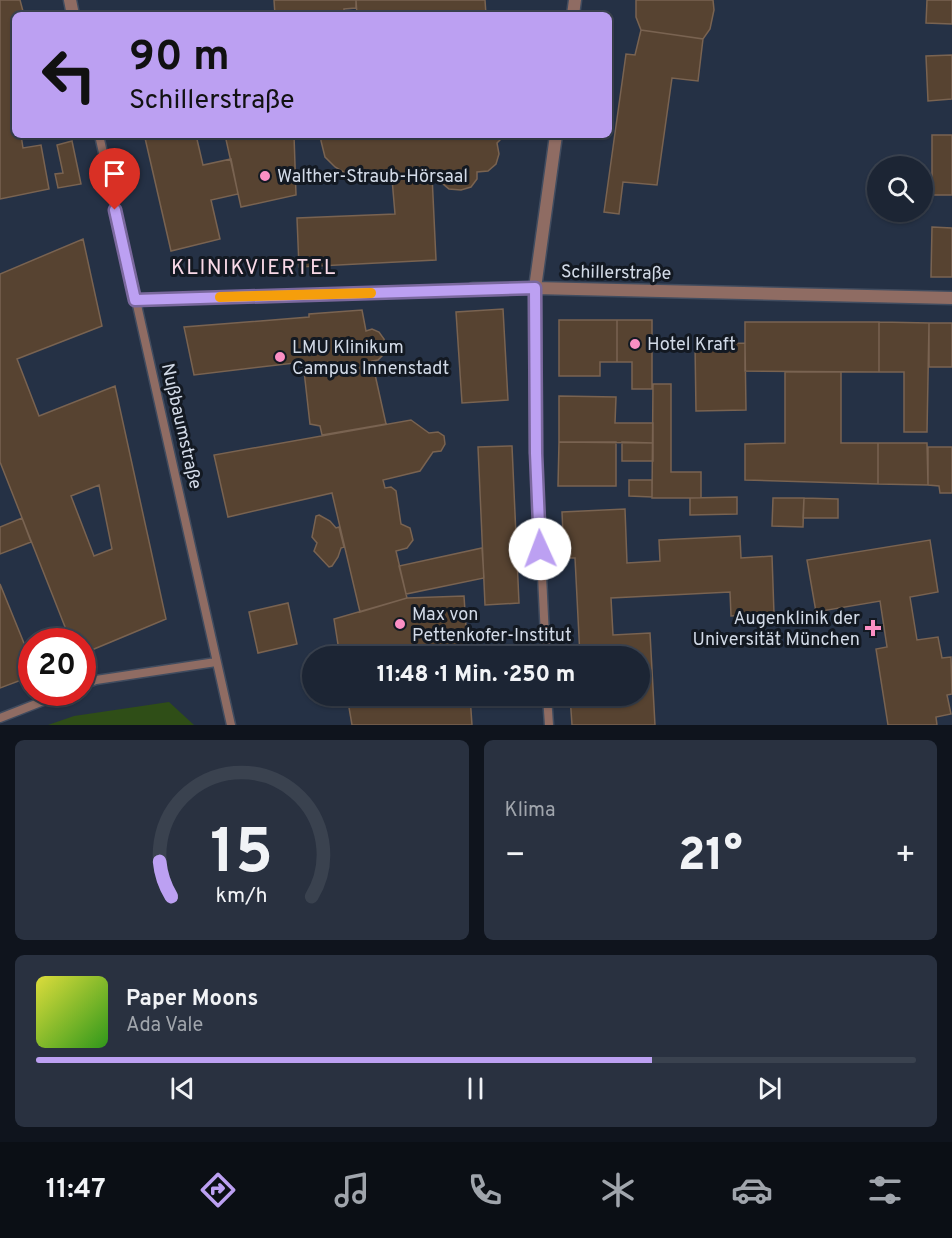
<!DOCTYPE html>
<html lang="de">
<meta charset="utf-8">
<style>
:root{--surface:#1c2534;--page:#293140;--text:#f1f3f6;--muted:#a0a5ac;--line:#3a424f;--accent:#bca0f2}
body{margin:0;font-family:Overpass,sans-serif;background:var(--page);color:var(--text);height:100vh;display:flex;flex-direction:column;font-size:22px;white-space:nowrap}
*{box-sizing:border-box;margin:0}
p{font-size:20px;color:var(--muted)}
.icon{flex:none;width:33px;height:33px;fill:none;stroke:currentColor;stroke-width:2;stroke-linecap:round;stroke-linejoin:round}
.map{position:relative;height:725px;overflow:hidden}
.sheet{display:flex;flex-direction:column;gap:15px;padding:15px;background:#0f141d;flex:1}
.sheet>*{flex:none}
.guide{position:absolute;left:12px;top:12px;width:600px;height:126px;border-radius:9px;box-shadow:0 2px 4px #0004,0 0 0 2px var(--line);background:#bca0f2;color:#111;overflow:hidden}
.tools{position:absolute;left:867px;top:156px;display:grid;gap:12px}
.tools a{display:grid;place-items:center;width:66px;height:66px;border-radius:50%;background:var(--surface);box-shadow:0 2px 4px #0004,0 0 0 2px var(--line);font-size:30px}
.speed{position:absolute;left:18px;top:628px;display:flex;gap:12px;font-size:30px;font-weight:700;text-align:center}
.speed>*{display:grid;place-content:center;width:78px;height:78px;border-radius:50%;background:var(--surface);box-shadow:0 2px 4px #0004,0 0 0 2px var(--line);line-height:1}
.speed .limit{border:9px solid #d22;background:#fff;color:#111}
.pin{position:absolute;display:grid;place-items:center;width:51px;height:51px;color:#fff;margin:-62px -26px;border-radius:50% 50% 50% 0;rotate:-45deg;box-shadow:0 0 6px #0007}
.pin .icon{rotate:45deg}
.me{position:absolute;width:66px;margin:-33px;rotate:358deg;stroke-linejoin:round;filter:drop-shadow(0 0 4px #0008)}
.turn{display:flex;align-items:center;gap:21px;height:126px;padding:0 18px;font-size:27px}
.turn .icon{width:78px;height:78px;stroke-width:2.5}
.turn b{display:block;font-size:42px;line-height:51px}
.big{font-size:45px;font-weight:800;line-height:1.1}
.sheet .widget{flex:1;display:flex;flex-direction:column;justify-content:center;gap:9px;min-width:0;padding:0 21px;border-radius:9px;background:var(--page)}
.sheet .dial{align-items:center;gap:0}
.dial svg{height:156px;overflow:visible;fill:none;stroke:var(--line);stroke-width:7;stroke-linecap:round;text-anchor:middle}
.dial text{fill:var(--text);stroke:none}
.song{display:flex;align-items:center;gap:18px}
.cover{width:72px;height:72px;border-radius:9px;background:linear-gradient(135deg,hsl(60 70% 55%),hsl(110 70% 35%))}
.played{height:6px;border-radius:3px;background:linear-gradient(90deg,var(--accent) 70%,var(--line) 70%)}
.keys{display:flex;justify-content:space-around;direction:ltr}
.heat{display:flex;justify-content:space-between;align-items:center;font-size:33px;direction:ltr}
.sheet .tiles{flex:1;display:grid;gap:15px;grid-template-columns:1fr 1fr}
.widget:last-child{grid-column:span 2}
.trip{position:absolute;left:302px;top:646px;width:348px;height:60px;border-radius:30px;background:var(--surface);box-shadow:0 2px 4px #0004,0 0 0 2px var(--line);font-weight:800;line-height:60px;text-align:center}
.menu{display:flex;height:96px;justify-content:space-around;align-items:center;background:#0b0f15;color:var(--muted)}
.menu .icon{width:42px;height:42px}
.menu .active{color:var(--accent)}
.menu b{font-size:27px;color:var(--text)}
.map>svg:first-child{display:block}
.green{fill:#2f4e17}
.building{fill:#574331;stroke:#796351;stroke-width:1.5;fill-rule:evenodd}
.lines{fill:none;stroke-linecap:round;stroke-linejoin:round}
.lane-casing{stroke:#414c5f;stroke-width:11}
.street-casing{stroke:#414c5f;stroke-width:15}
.lane{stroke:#8f6c63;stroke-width:8}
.street{stroke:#8f6c63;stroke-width:12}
.route-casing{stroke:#7a689d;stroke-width:15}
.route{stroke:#bca0f2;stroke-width:10}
.slow{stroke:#f59e0b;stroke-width:10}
.poi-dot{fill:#fb8fc4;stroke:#131922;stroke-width:2}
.labels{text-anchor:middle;stroke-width:6;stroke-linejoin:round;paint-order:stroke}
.poi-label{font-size:18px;fill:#d2dae7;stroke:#131922;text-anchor:start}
.street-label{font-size:18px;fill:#d2dae7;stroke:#131922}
.quarter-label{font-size:21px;letter-spacing:1.5px;fill:#fadae8;stroke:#131922}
</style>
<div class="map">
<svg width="952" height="725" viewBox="0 0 952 725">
<rect width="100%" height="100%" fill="#253145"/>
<path class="green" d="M169,702L194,725H48L74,716Z"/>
<path class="building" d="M0,0H20L24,15H15V82L11,83L15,104V135H21L23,148L41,145L49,189L0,199Z
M274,0H356V8L344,9V15H275Z
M356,0H485L486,15H357Z
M636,0H713L714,10L710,29L703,39L641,30L636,17Z
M927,0H952V24L926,23Z
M641,30L703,39L698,81L672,78L657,185L623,182L619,214L604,212L626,54L635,55Z
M952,55V99L928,101L926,56Z
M158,135H196L203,165L231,159L238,194L211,200L220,239L171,251L145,138Z
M225,135H294L296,195L241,207Z
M321,135H505L497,143L499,154L496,164L488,171L477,172V179L471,187L461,190L449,189L442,183L440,175H432L436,260L299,267L297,218L395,214L392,179L370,180L352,177L335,167L325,157L321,141Z
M932,135H952V195H932Z
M72,141L81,184L58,188L55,174L63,173L57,145Z
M932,227L952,228V277H931Z
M83,239L102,326L17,359L39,416L115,386L166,619L82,654V642H71L0,462V274ZM99,485L112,549L94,556L71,496Z
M503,309L508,400L462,403L456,312Z
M362,310L366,331L372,329L379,332L384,339L386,348L383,355L378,360L372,361L386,424L322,435L320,426L310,424L303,362L194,375L184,327L309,317V314Z
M559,320H617V362H600V376H559Z
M617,320H652V389H632V362H617Z
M745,322H879V372L745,371Z
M879,322L929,323L927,432H904V372H879Z
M929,323H952V367H929Z
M745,343L746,410L696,411L695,344Z
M785,372H841V443H878V484L745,480V444L785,443Z
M653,384H671V472H701V498H652Z
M559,396L616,397L615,423H653V443L559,442Z
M411,420L429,433L438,432L444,436L445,444L441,451L433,452L420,471L383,480L385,488L391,487L396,491L401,524L410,528L413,540L407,548L396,551L407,598L360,612L332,493L228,517L214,455Z
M559,442H616V486H558Z
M622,442L653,443V461H622Z
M878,443H927L928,485L878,484Z
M512,446L519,603L485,605L478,447Z
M928,447H952V493H940L939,486L928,485Z
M629,480H652V497L629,496Z
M737,497V514L690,515V498Z
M773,498H804L803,527L772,526Z
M804,498L838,499V518H803Z
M625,509L627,563L660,561L659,540L740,536L741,558L772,556L774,614L731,616L730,592L611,598L613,635L650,633L655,725H572L570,696H639V657H580L575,558H564L562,512Z
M319,515L330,521L336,528L339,527L344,547L341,548L338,557L332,566L329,567L314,551L317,543L312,537L316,516Z
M22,518L31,542L0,554V527Z
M930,540L938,592L910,597L917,640L938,637L942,658L951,657L952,694L947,695L951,714L936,717L937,725H888L876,649L887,647L880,601L816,612L807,560Z
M482,548L484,578L406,594L399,566Z
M0,584L32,663V676L0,688Z
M464,596L468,657H440L439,647H413L377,657H340L334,619L407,598Z
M288,603L297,644L258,653L249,612Z
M347,696H373L375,705L443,701L442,696H470L472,725H352Z"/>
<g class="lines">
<defs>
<path id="lane" d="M99,135L231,725
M135,300L473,289
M536,453L546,657
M82,685L96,680L216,662
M547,696L549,725
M0,718L64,693"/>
<path id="street" d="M70,0L73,15
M573,15L575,0
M473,289L535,288L952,298
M536,453L535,288L556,135"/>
</defs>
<use href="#lane" class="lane-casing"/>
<use href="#street" class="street-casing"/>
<use href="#lane" class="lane"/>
<use href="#street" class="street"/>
</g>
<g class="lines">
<defs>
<path id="route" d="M115,210L135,300L535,288L536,453L540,549"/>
</defs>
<use href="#route" class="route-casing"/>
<use href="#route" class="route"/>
<path class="slow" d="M220,297L371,293"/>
</g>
<g class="poi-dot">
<circle cx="265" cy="176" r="6"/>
<circle cx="635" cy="344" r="6"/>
<circle cx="280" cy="357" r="6"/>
<circle cx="400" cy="624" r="6"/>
<path d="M870 619h6v6h6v6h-6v6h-6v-6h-6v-6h6z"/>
</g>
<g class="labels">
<g class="poi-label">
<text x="277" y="182">Walther-Straub-Hörsaal</text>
<text x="647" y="350">Hotel Kraft</text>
<text x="292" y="353">LMU Klinikum<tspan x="292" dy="21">Campus Innenstadt</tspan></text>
<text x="412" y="620">Max von<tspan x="412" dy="21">Pettenkofer-Institut</tspan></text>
<text x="860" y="624" text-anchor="end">Augenklinik der<tspan x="860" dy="21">Universität München</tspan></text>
</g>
<g class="street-label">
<text transform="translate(616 272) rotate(1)" y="6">Schillerstraße</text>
<text transform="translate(182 426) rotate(77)" y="6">Nußbaumstraße</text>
</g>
<g class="quarter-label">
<text x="254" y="274">KLINIKVIERTEL</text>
</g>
</g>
</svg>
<div class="tools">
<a><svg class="icon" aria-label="search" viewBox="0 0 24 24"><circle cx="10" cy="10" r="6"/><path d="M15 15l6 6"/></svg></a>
</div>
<div class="speed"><div class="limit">20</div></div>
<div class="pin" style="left:115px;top:210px;background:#d93025"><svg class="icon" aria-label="arrive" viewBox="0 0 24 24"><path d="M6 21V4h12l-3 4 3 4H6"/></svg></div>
<svg class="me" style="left:540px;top:549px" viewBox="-20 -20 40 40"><circle r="19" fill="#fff"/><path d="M0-13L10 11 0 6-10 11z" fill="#bca0f2"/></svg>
<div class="trip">11:48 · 1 Min. · 250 m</div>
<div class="guide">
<div class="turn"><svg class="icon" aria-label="left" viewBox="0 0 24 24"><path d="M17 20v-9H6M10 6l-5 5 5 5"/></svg><div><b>90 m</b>Schillerstraße</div></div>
</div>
</div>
<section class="sheet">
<div class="tiles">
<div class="widget dial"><svg viewBox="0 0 100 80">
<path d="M14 69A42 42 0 1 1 86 69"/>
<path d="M14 69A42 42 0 0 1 8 51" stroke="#bca0f2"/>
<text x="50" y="56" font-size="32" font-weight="700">15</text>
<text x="50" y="72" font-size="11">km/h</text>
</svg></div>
<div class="widget"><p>Klima</p>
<div class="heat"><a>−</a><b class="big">21°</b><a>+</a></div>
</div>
<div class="widget">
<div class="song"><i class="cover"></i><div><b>Paper Moons</b><p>Ada Vale</p></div></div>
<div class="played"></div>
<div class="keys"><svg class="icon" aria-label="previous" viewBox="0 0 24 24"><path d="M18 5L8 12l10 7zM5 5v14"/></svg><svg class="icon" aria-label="pause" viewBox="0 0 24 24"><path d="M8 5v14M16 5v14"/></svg><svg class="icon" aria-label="next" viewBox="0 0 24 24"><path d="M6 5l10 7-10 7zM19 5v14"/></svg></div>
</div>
</div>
</section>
<nav class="menu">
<b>11:47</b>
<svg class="icon active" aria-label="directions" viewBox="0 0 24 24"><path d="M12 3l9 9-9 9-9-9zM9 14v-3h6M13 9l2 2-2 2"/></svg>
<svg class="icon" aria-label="music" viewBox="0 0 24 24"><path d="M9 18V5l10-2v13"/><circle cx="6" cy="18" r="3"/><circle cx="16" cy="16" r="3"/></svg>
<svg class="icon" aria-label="phone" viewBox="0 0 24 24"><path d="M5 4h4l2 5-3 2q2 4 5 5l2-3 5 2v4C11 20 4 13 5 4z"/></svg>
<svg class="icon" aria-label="climate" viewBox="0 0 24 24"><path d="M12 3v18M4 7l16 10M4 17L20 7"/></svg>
<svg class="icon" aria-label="car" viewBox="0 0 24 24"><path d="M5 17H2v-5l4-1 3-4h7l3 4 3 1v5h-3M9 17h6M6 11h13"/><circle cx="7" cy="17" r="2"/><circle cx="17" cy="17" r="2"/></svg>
<svg class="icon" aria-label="filters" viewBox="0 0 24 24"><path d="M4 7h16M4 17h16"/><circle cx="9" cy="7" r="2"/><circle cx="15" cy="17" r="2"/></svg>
</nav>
